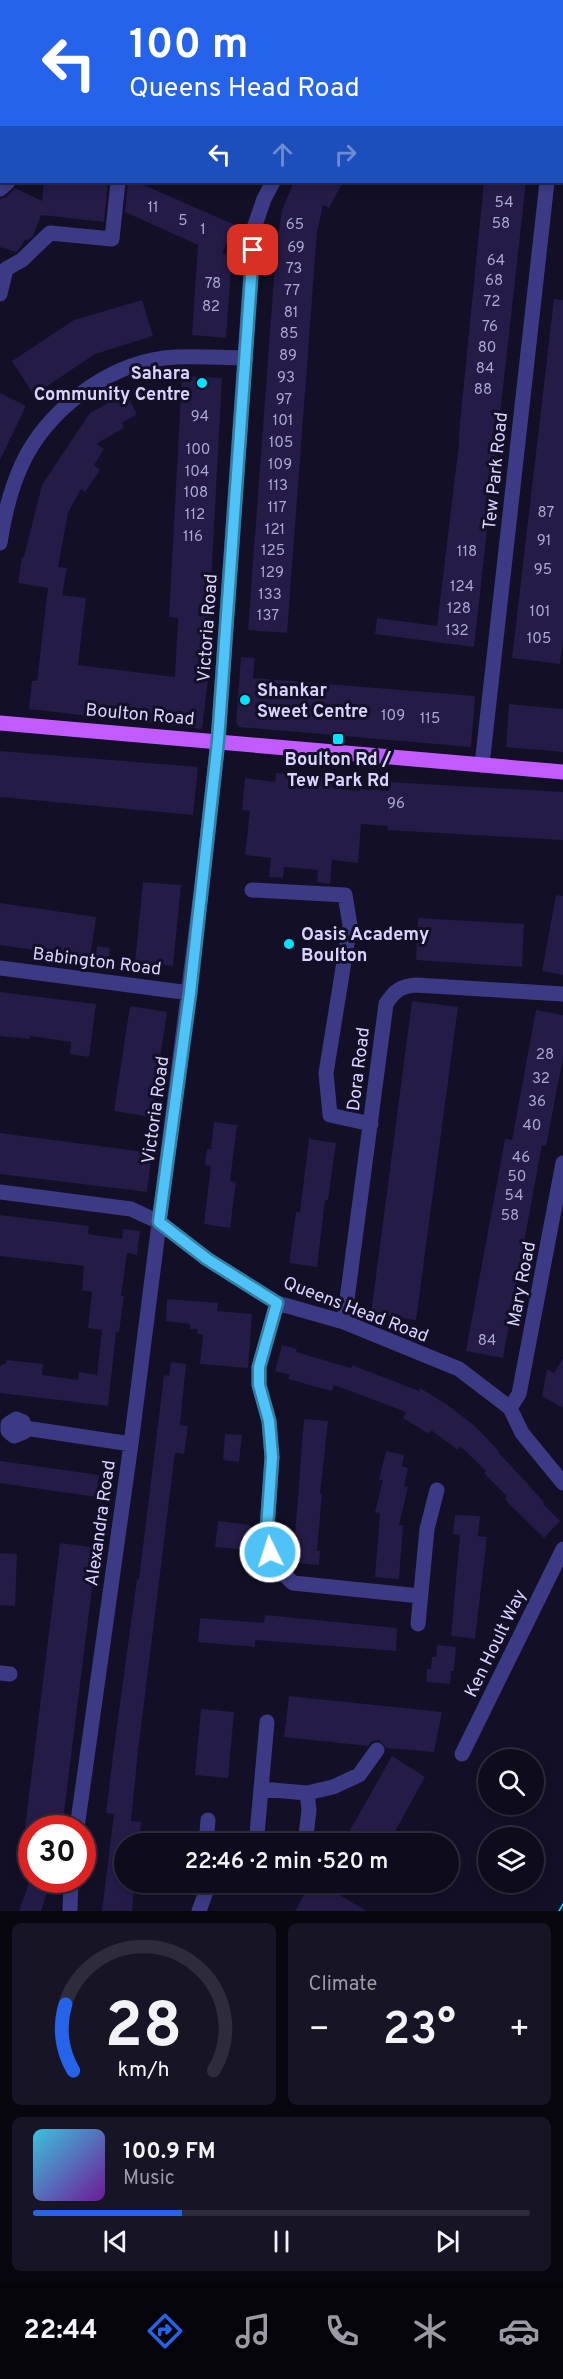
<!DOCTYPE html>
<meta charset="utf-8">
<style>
:root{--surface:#0e0b1c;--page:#171425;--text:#f1f3f6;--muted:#9b9ba3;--line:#2e2b3b;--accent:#2563eb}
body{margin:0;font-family:Overpass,sans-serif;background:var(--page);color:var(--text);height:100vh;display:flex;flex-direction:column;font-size:22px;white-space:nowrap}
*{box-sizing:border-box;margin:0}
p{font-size:20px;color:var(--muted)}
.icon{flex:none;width:33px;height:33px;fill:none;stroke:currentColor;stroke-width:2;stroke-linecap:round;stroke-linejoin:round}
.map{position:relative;height:1911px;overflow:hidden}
.details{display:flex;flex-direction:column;gap:12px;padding:12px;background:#08060f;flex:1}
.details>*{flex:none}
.guide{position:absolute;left:0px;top:0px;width:564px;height:183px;box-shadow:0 3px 9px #0003,0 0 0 2px var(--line);background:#2563eb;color:#fff;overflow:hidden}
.fabs{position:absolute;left:478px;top:1749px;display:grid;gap:12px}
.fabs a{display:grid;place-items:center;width:66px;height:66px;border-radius:50%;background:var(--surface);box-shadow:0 3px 9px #0003,0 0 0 2px var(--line);font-size:30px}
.speed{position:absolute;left:18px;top:1815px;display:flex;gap:12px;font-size:30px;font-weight:700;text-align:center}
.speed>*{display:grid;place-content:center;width:78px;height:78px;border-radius:50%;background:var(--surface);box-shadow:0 3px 9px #0003,0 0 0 2px var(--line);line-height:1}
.speed .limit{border:9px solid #d22;background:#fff;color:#111}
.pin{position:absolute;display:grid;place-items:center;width:51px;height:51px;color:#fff;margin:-26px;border-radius:12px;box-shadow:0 3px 9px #0006}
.me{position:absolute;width:66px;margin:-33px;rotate:356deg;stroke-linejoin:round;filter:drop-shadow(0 0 4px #0008)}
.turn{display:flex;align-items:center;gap:21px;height:126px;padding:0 30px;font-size:27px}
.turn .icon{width:78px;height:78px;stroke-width:2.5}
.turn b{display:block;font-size:42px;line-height:51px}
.lanes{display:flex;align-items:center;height:57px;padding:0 30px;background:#0003;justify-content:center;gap:30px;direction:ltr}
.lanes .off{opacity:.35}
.big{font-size:45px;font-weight:600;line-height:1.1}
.details .tile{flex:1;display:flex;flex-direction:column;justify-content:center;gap:9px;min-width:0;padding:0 21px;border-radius:9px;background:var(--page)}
.details .dial{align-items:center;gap:0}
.dial svg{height:156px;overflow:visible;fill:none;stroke:var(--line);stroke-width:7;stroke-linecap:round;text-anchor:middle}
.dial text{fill:var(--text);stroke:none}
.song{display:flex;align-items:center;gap:18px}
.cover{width:72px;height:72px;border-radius:9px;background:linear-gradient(135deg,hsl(190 70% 55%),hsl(280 70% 35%))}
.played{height:6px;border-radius:3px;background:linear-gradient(90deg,var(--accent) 30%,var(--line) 30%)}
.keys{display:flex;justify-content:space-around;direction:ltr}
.heat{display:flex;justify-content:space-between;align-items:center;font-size:33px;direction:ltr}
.details .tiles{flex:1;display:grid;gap:12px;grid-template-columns:1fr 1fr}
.tile:last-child{grid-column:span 2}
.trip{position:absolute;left:114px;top:1833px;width:345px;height:60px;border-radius:30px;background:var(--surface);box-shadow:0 3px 9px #0003,0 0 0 2px var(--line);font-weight:600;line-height:60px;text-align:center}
.dock{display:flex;height:96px;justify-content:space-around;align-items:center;background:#06040b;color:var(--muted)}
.dock .icon{width:42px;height:42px}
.dock .active{color:var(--accent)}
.dock b{font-size:27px;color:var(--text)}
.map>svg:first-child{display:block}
.building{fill:#241b47}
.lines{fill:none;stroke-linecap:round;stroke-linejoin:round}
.minor{stroke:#3d3a85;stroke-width:15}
.major{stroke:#c25bff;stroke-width:15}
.tram{stroke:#00e5ff;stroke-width:1.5}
.route-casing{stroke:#337fa1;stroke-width:15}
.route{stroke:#4fc3f7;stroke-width:10}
.poi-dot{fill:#00e5ff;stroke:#130f26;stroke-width:2}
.labels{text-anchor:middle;stroke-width:6;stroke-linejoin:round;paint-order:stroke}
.number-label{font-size:15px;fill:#aca6d1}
.poi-label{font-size:18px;font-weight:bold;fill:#d9d4ff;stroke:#130f26;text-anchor:start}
.street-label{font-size:18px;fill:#d9d4ff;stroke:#130f26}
</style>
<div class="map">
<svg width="563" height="1911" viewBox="0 0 563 1911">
<rect width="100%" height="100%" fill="#130f26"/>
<path class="building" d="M44,182H108L104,222L41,215L33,236L28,240L25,239L21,247L16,252L0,247V199L6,197L15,188L42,201Z
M128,182H137L235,225L222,254L232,255L226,338L192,335L198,245L125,212Z
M294,182H343L329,208L323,205L317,232L287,633L248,630L276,251L282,210Z
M484,182H526L474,647L375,634L377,618L437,626L459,444V433Z
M554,299L563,300V640L560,664L512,658Z
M142,300L153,336L95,354L34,395L12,361L74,320Z
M182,376L222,378L209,620L204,619L201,680H208L202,729L29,709L32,681H37L48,588L18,583L22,557H24L42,485L90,413L126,393L137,414L122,423L124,428L96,444L104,449L94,465L100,470L85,492L81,489L68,513L58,567L67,568L62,595L86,598L78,665L175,677L178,618L169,617Z
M0,393L26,406L0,460Z
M241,657L255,658L253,678L475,696L471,747L239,727L236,722Z
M509,704L563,709V752L506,747Z
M0,751L198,767L193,815L0,797Z
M276,773L333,778L332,788L360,791V789L389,791L390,782L563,792V840L387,830L388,826L361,824L358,863L332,860L330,884L317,882L318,870L284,867L283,878L269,877L271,858L245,855L250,811L242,810L245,778L275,782Z
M143,882L181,885L173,966L135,962Z
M556,895L563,896V975L542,971Z
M0,903L96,917L90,958L0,945Z
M418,918L524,924L522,967L416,960Z
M97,946L110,948L108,965H94Z
M0,992L96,1004L89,1057L70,1054L71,1042L30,1036L29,1039L0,1036Z
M412,1001L458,1007L416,1320L371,1314Z
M130,1006L167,1012L151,1117L114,1111Z
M536,1010L563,1015V1057L546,1146L542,1145L540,1155L503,1358L466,1351L505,1139L512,1140Z
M214,1122L237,1125L230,1181L236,1182L230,1228L204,1224L211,1166L205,1165L207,1149H211Z
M0,1133L152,1153L147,1192L0,1174Z
M309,1139L336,1143L328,1200H325L317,1267L289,1263L296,1212H300Z
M0,1215L89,1226L88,1234L122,1239L123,1229L140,1231L137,1255L127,1253L121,1296H124L119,1332H116L108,1406L0,1393V1366L6,1363V1360L43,1364L42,1375L78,1380L79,1372L97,1375L102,1330L88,1328L92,1292L82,1290L84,1266L0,1256Z
M167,1299L218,1303L217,1311L252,1314L248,1368L200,1364L203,1334H197L198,1329H190V1324L166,1321Z
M282,1345L297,1349L296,1352L351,1368L352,1365L419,1391L420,1388L446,1404L475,1426L499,1451L498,1452L545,1503L543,1504L560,1521L544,1538L509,1504L505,1499L507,1496L484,1473L486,1471L460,1446L458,1450L431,1430L429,1434L403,1418L406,1412L334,1385L332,1391L288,1379L290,1375L275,1371Z
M563,1358V1408L542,1396L547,1369L554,1373Z
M171,1362L186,1364L180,1425L188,1426L184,1454L175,1453L138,1751L131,1821L141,1822L139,1844H124V1887L134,1888L132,1911H102L114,1814L106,1813L114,1748L137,1579H139L164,1375L169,1376Z
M304,1419L328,1421L320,1494H322L317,1551H320L319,1565L297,1563L298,1549H294Z
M225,1434L242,1435L239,1462L223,1460Z
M386,1451L404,1455L402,1466L408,1468L404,1486L408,1487L399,1525H403L399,1579L375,1577L380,1513L375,1512L383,1480H379Z
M0,1461L99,1475L96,1497L0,1483Z
M455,1515L480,1516L478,1536L487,1537L475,1639L451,1636L460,1535L453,1534Z
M218,1521L250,1525L247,1550L215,1547Z
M60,1543L97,1548L62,1828H25Z
M0,1553L17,1554L15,1606L0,1605Z
M265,1615L397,1628L396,1651L255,1640V1647L198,1642L200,1618L264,1623Z
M437,1645L456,1647L454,1671H451L450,1684L426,1682L427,1669H431L432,1657H436Z
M289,1696L442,1712L434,1752L386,1748L379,1740L372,1741L368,1746L284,1737Z
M201,1709L234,1712L228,1778L195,1775Z
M392,1756L425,1777L388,1844H353L345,1839Z
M30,1880H51L41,1911H19Z
M310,1884L323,1890L325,1887L367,1911H295Z"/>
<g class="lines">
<path class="minor" d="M91,0L94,2
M70,2L71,0
M362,2L363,0
M562,46L563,41
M562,64H563
M0,189L8,182
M0,294L6,269L22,260L50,233L112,239L118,182
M0,543C4,516 11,488 22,464C47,411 105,366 164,358C190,355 220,358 246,358
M482,765L547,182
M252,890L345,895L350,925L326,1073L330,1115L371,1124
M0,968L190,993
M0,1192L131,1209L159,1222L207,1259L277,1303L344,1322L459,1369L510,1408L522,1433L563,1483
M277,1303L259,1367V1385L269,1421L272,1457L267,1529L270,1552L276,1567L293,1583L420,1596
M344,1322L386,1004C394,991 401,986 416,985L563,994
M510,1408L519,1394L563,1163
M16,1419L23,1422L24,1432L14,1436L8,1431V1424Z
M25,1428L131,1444
M418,1624L427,1529L437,1490
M0,1673L10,1674
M267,1722L261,1789L307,1793L309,1810L305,1844
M462,1754L563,1549
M307,1793L333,1787L359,1775L377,1750
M77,1828L131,1444L204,869L218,740L254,228L264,199L273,182
M257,1834L261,1789
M206,1844L208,1820
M70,1911L71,1880
M199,1911L208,1886L216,1882"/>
<path class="major" d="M0,723L563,772"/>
<path class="tram" d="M559,1911L563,1904"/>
</g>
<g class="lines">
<defs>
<path id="route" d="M253,250L218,741L190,993L159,1222L207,1259L277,1303L259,1367V1385L269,1421L272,1457L267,1529L270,1552"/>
</defs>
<use href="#route" class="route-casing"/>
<use href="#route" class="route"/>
</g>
<g class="poi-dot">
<circle cx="202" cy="383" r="6"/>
<circle cx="245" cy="700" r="6"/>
<rect x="332" y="733" width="12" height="12" rx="3"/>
<circle cx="289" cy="944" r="6"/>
</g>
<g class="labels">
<g class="number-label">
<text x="504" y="207">54</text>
<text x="153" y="212">11</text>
<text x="183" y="225">5</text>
<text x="501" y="228">58</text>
<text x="295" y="229">65</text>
<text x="203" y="234">1</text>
<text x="296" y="252">69</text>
<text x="496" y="265">64</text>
<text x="294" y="273">73</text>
<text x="494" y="285">68</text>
<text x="213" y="288">78</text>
<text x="292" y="295">77</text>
<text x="492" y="306">72</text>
<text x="211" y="311">82</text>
<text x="291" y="317">81</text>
<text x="490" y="331">76</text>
<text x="289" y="338">85</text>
<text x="487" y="352">80</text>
<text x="288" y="360">89</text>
<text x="485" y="373">84</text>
<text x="286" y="382">93</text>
<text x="483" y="394">88</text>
<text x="284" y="404">97</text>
<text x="200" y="421">94</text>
<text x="283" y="425">101</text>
<text x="281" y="447">105</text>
<text x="198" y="454">100</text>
<text x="280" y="469">109</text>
<text x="197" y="476">104</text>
<text x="278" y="490">113</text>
<text x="196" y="497">108</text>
<text x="277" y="512">117</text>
<text x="546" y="517">87</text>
<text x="195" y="519">112</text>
<text x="275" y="534">121</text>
<text x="193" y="541">116</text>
<text x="544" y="545">91</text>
<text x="273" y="555">125</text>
<text x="467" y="556">118</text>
<text x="543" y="574">95</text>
<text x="272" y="577">129</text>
<text x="462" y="591">124</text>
<text x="270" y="599">133</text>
<text x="459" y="613">128</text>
<text x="540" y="616">101</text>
<text x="268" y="620">137</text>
<text x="457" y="635">132</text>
<text x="539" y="643">105</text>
<text x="393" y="720">109</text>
<text x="430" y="723">115</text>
<text x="396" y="808">96</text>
<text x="545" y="1059">28</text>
<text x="541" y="1083">32</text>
<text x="537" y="1106">36</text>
<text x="532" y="1130">40</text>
<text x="521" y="1162">46</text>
<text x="517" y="1181">50</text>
<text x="514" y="1200">54</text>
<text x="510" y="1220">58</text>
<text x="487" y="1345">84</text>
</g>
<g class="poi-label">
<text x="190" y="379" text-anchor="end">Sahara<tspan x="190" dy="21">Community Centre</tspan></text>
<text x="257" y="696">Shankar<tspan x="257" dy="21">Sweet Centre</tspan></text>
<text x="338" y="765" text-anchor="middle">Boulton Rd /<tspan x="338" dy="21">Tew Park Rd</tspan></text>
<text x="301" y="940">Oasis Academy<tspan x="301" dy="21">Boulton</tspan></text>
</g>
<g class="street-label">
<text transform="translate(495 471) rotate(-84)" y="6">Tew Park Road</text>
<text transform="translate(207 628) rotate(-86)" y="6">Victoria Road</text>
<text transform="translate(140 714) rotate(5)" y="6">Boulton Road</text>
<text transform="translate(97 961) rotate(7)" y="6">Babington Road</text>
<text transform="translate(358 1069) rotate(-83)" y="6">Dora Road</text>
<text transform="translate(155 1110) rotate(-82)" y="6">Victoria Road</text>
<text transform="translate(521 1284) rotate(-79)" y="6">Mary Road</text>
<text transform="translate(356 1309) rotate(21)" y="6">Queens Head Road</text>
<text transform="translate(100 1523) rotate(-82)" y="6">Alexandra Road</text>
<text transform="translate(495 1643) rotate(-64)" y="6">Ken Hoult Way</text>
</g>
</g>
</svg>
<div class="fabs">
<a><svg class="icon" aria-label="search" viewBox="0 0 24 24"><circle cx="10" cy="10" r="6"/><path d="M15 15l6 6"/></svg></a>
<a><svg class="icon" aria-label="layers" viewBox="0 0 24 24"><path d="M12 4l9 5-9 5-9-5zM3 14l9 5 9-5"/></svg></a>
</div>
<div class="speed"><div class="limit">30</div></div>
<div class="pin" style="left:253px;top:250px;background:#d93025"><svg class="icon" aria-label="arrive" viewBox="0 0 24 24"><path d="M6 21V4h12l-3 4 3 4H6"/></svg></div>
<svg class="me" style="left:270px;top:1552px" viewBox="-20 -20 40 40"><circle r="17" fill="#4fc3f7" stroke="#fff" stroke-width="3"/><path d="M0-11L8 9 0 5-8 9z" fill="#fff"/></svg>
<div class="trip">22:46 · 2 min · 520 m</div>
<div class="guide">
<div class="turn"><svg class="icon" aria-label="left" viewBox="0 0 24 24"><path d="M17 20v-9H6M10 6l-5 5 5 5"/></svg><div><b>100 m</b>Queens Head Road</div></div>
<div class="lanes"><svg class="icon" aria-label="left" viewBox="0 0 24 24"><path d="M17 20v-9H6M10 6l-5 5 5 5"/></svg><svg class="icon off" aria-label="ahead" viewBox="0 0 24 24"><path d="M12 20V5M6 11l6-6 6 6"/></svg><svg class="icon off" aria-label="right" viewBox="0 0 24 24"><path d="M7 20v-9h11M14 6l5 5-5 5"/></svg></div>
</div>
</div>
<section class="details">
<div class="tiles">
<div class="tile dial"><svg viewBox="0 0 100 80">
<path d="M14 69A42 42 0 1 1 86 69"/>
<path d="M14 69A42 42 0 0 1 10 35" stroke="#2563eb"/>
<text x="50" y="56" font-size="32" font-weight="700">28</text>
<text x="50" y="72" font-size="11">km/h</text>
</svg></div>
<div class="tile"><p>Climate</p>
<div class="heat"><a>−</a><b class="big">23°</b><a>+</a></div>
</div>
<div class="tile">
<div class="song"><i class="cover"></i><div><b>100.9 FM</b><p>Music</p></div></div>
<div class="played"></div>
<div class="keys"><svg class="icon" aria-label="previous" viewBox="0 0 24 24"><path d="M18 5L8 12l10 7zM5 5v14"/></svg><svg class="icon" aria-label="pause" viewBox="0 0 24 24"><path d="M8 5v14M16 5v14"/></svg><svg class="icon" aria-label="next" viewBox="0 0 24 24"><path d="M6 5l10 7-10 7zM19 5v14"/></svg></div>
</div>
</div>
</section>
<nav class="dock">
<b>22:44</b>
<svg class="icon active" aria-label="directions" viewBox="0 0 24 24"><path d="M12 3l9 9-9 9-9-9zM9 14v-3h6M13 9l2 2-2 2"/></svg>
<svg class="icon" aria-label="music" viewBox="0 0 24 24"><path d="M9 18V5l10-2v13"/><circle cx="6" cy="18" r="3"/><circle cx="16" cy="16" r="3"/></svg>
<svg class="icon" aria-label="phone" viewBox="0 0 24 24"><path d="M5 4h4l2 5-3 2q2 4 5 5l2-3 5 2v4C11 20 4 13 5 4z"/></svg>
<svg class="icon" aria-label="climate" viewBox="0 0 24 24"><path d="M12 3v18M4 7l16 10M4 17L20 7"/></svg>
<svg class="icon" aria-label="car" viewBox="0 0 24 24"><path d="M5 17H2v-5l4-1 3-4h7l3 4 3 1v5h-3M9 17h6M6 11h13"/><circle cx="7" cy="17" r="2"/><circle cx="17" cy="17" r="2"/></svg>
</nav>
